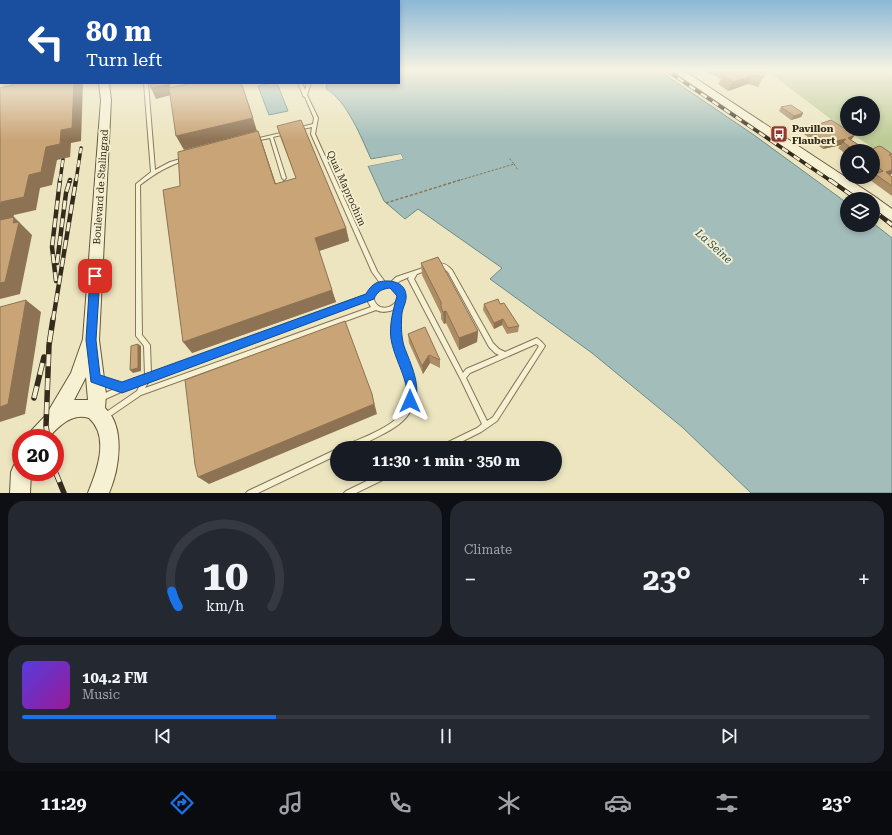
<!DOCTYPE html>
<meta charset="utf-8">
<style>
:root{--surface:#171b24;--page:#242831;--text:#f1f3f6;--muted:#9ea1a6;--line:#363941;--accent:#1a73e8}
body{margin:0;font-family:"Roboto Serif",serif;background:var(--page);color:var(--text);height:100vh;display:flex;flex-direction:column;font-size:15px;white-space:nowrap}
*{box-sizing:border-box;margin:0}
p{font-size:13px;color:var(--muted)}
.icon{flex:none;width:22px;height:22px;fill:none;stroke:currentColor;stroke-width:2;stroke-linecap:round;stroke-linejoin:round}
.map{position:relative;height:493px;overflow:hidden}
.sheet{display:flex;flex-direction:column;gap:8px;padding:8px;background:#0d0f14;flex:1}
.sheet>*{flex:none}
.hud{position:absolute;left:0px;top:0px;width:400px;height:84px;box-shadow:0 2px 6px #0003;background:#1a4fa0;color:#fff;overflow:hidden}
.tools{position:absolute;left:840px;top:96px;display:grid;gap:8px}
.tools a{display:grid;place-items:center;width:40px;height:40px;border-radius:50%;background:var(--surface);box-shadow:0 2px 6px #0003;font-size:20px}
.speed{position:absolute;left:12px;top:429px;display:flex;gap:8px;font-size:20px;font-weight:700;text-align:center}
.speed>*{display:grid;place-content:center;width:52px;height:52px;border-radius:50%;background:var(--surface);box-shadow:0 2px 6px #0003;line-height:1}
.speed .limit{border:6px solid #d22;background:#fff;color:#111}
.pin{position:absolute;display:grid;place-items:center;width:34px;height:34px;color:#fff;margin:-17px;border-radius:8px;box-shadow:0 2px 6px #0006}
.me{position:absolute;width:44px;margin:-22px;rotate:0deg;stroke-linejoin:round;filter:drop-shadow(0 0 3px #0008)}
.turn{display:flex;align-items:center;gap:14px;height:84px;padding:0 20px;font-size:18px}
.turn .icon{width:52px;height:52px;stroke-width:2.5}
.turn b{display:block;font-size:28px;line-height:34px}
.big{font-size:30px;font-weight:700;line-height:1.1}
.sheet .widget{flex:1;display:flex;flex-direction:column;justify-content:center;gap:6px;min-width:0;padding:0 14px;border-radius:16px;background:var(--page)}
.sheet .dial{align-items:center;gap:0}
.dial svg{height:104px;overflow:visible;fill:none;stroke:var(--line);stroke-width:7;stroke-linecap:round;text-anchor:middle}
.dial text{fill:var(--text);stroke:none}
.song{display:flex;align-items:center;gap:12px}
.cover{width:48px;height:48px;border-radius:6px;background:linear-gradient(135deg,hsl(250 70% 55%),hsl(300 70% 35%))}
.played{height:4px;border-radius:2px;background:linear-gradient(90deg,var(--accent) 30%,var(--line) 30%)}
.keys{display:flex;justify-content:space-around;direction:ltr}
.heat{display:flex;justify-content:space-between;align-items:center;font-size:22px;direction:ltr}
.sheet .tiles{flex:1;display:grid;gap:8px;grid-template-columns:1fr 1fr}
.widget:last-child{grid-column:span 2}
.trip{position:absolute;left:330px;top:441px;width:232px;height:40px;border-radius:20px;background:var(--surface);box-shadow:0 2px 6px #0003;font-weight:700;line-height:40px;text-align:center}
.menu{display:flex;height:64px;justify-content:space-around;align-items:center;background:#090b0e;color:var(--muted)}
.menu .icon{width:28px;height:28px}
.menu .selected{color:var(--accent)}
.menu b{font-size:18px;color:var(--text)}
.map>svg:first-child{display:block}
.green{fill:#bcca95;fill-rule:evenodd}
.water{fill:#a3beba;stroke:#6b8c88}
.pier{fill:#ece5c0}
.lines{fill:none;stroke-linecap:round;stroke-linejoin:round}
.lane-casing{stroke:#857659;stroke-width:2}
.secondary-casing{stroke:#66573c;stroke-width:2}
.path-far1{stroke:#857659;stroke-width:1;stroke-dasharray:2.5 1.5;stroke-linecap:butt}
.path{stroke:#857659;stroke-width:1.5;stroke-dasharray:3 2;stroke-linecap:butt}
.lane{fill:#f7f1d3;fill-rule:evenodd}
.secondary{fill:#f7f1d3;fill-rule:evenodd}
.rail-far2-casing{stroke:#352b1d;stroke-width:3.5}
.rail-far1-casing{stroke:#352b1d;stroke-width:4.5}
.rail-casing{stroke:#352b1d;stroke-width:5.5}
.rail-far2{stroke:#f4eecf;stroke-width:2.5;stroke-dasharray:7;stroke-linecap:butt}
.rail-far1{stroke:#f4eecf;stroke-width:3;stroke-dasharray:9;stroke-linecap:butt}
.rail{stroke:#f4eecf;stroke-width:4;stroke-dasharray:12;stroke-linecap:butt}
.wall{fill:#ad8d66}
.shaded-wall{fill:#8d7353}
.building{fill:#c9a477;stroke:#8d7353}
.route{fill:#1a73e8;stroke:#114b97}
.labels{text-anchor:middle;stroke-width:4;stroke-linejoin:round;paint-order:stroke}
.poi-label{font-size:10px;font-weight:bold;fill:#352b1d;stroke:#f4eecf;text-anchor:start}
.street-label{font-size:10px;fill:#352b1d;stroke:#f4eecf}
.water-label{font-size:11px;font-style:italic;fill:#2c5154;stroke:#f4eecf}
</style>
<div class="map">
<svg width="892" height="493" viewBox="0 0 892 493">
<rect width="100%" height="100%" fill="#ece5c0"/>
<path class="green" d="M892,70V160L844,129L767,71ZM847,103H873V129H847Z"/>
<path class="water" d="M399,70H658L754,135L847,203V225H873V223L892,238V493H751L682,427L592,353L490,279L502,268L418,209L405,219L384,201L368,166L403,159L401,154L371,159C362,139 346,99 326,89L327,83H399Z
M272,83H277L288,111L269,115L258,86Z"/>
<path class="pier" d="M401,154L403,159L368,166L367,164L401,158L400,156L371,161L369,160Z"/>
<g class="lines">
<defs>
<path id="lane" d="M144,83H148L155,170L170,162L184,158L186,159V160C169,165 154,174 140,185L142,335L150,345L151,373L368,294L373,286L380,283L372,272L311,134L312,127L298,130L296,129L297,128L313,124L314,118L305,97L303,96V95L298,83H302L305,90L307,83H311L307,95L318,118L315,134L377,271L385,282H391L396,277L426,267L428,268L429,269L428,270L417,274L414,279L463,373L466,369L499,355L495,353L489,347L448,272L443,268L436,266L435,265L436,264C443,262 447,265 452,270L493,343L499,349L505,352L537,338C540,340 543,343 545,346L497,421L481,432L449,448H439L440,446L477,428L482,424L461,380L408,279L409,277L400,281L396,284L400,286L405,297C399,309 396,326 399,339C401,351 407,362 411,373C420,403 412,419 385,433C375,438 365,444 355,447C351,449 347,448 343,448L344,446C359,439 377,433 391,423C426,399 399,370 393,340C391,330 393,319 395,309C389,312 382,313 376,310L141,395L106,419L104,420L102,419L101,417L102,415L137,391L141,383L101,401L99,400L98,398L99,396L116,388L96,382L95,380L96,378L98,377L124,385L145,375L144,346L136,336V184L151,172ZM384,286H389L396,290L399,297C393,310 376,313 373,296L377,290ZM368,299V302L371,307L145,388L150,379ZM536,344L539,346L534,354L493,417L487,421L466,378L470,373Z
M285,132H286V134L273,137L286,178L284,180L282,178L270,138L255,141L253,140L255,139Z
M337,449V455L258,493H246L248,491Z
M381,474H392L391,476L356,493H344L346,491Z"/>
<path id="secondary" d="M671,70H683L874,196L892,209V221L873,209V199H860Z
M99,83H109L111,100L99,340L106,394L105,408C126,427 119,470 109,493H88C97,471 110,437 89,418C72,412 58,427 48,438H27L30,432L46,415L71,373L83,339L101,100ZM86,377L88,400H74Z
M21,462V472H31L30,493H10L11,472L14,465Z"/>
</defs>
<use href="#lane" class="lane-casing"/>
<use href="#secondary" class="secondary-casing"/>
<path class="path-far1" d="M514,164L518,170
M457,181L514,164L509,158"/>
<path class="path" d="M386,203L460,180"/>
<use href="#lane" class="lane"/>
<use href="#secondary" class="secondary"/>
<defs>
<path id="rail-far2" d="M666,70L831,181
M60,181L63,159
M70,181V180
M76,181L81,148"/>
<path id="rail-far1" d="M830,180L857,199
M873,210L892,225
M57,263L66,193L70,180
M56,281L52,247L60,180
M53,320L76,180"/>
<path id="rail" d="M34,398L44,357
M48,438L46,426L49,345L53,319
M55,471L64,493"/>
</defs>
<use href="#rail-far2" class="rail-far2-casing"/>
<use href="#rail-far1" class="rail-far1-casing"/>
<use href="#rail" class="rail-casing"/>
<use href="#rail-far2" class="rail-far2"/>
<use href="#rail-far1" class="rail-far1"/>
<use href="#rail" class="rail"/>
</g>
<path class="wall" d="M704,70H767L758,87L748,84L728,91L718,84L721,79Z
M781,107L803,113L801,117L791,120L779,111Z
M831,120L855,135L851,140L868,151L879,146L882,147L892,154L890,156L892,157V174L890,175L892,177V196L870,180L875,175L873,173V151H847V155L838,148L841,145L823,149L804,134L808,128Z
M277,126L346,228L349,241L319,251L336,302L192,353L180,186L258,131L276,184L296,178L281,139Z
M421,263L478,331L477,342L459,350L446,323L444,324L441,319V314L422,275Z
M484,304H500L519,326L518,332L507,334L502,325L494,329L483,310Z
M408,334L440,360V368L430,363L423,374L409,343Z"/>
<path class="shaded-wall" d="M753,75L748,84L728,91L733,82Z
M74,83H83L81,141L71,143L70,157L57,160L52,185L40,188L36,210L14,215L9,234L0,226V204L1,202L29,175L46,147L61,130Z
M166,83H170L171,95L156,99L151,88Z
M241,83H242L257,131L184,150L176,136Z
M803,113L801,117L791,120L794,116Z
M258,131L263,145L280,197L275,184Z
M855,135L850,141L843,144L848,138Z
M846,139L841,145L823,149L827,143Z
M892,170V174L881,178L886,172Z
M14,217L32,235L20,294L0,299V283Z
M346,228L349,241L319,251L315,238Z
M332,290L336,302L192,353L183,342Z
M26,300L41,312L25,414L0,422V407Z
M446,311V323L444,324L443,312Z
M503,319L502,325L494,329V323Z
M478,331L477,342L459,350V338Z
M138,344L141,346V371L133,373L130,370Z
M429,355L430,363L423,374L422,366Z
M372,394L377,414L209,484L198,477Z"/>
<path class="building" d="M726,70H767L763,78L753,75L733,82L722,75L728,73L725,72L727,71Z
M13,83H74L72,128L61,130L60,144L46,147L41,172L29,175L24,197L1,202L0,204V88L13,85Z
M150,83H166V85L151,88Z
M192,83H241L253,118L176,136L169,88Z
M791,105L803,113L794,116L781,107Z
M301,120L346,228L315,238L332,290L183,342L163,190L180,186L178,152L258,131L275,184L296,178L277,126Z
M831,120L855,135L848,138L868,151L879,146L882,147L892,154L889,155L892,157V170L886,172L892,177V186L875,174L883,171L873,164V151H855L843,142L846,139L827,143L808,128Z
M14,217L13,223L19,222L5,282L0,283V220Z
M438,257L478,331L459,338L446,311L443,312L441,307V302L421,263Z
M498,299L500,304L504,303L519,326L508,328L503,319L494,323L484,304Z
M26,300L8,404L0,407V307Z
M345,321L372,394L374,404L198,477L195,465L185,380Z
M425,327L440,360L429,355L422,366L408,334Z
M138,344V368L130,370L131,346Z"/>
<linearGradient id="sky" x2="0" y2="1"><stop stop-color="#8cb8d6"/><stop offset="0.5" stop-color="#f6f3e3"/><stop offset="1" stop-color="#f6f3e3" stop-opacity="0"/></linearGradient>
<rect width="892" height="140" fill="url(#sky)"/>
<path class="route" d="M95,272L100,276L96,340L100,375L122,382L366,294C369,288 374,283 379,282C390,279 405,282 406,295C407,301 403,307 402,313C401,323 401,336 404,346C411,365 422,386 414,405L410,406L406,405C404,399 407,396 407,390C404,372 394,357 391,339C389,326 393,310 397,296L390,288C381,289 377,292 374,299L122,393L91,382L86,340L90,276Z"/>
<defs>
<symbol id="bus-square" viewBox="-11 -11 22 22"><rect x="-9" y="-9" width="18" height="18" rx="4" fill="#92382b" stroke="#f4eecf"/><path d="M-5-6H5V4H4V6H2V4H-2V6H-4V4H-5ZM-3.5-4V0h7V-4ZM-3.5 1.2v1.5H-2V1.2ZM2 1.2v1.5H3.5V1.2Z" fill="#fff"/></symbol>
</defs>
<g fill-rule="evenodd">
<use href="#bus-square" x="769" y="124" width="20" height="20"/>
</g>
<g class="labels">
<g class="poi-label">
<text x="792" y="132">Pavillon<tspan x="792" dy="12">Flaubert</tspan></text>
</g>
<g class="street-label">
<text transform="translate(100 187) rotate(-86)" y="4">Boulevard de Stalingrad</text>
<text transform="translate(347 188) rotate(66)" y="4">Quai Maprochim</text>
</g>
<g class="water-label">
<text transform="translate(714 246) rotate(42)" y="4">La Seine</text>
</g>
</g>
</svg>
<div class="tools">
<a><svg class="icon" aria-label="sound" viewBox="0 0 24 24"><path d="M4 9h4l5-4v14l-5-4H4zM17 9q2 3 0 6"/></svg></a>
<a><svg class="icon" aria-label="search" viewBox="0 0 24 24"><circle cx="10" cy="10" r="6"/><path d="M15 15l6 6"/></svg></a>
<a><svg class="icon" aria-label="layers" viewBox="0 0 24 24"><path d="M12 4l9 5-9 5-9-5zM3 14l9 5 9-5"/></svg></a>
</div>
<div class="speed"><div class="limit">20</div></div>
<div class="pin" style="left:95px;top:276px;background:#d93025"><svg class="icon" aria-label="arrive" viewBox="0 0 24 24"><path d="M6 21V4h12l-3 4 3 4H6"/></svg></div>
<svg class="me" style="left:410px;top:401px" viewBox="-20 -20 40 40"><path d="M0-17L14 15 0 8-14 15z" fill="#1a73e8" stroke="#fff" stroke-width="4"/></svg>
<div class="trip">11:30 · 1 min · 350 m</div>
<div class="hud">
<div class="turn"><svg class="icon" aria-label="left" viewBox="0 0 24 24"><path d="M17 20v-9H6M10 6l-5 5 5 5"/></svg><div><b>80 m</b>Turn left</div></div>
</div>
</div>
<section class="sheet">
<div class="tiles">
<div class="widget dial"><svg viewBox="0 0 100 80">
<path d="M14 69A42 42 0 1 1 86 69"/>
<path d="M14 69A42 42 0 0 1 9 57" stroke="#1a73e8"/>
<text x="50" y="56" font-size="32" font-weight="700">10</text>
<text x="50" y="72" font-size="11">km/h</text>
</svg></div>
<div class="widget"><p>Climate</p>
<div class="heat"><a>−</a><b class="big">23°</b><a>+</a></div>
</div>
<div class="widget">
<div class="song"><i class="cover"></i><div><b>104.2 FM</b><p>Music</p></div></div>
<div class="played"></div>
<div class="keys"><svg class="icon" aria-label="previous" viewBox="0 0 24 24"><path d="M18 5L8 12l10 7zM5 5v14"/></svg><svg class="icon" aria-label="pause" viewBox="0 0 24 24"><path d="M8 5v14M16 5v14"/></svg><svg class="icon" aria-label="next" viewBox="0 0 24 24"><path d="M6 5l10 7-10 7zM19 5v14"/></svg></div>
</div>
</div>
</section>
<nav class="menu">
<b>11:29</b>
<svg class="icon selected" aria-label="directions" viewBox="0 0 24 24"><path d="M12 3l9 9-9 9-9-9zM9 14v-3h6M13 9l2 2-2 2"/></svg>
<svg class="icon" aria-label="music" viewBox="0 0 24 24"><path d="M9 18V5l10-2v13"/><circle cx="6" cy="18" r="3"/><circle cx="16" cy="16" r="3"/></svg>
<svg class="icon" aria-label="phone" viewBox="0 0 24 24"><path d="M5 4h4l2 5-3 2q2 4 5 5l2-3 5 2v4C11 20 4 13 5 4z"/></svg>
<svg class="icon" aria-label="climate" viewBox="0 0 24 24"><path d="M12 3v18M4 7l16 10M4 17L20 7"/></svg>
<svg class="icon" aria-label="car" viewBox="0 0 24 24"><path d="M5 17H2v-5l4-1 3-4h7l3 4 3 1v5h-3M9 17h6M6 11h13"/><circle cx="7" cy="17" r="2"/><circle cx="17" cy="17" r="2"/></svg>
<svg class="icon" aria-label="filters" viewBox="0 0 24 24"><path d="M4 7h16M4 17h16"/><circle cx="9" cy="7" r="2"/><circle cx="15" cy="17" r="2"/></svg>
<b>23°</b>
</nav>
